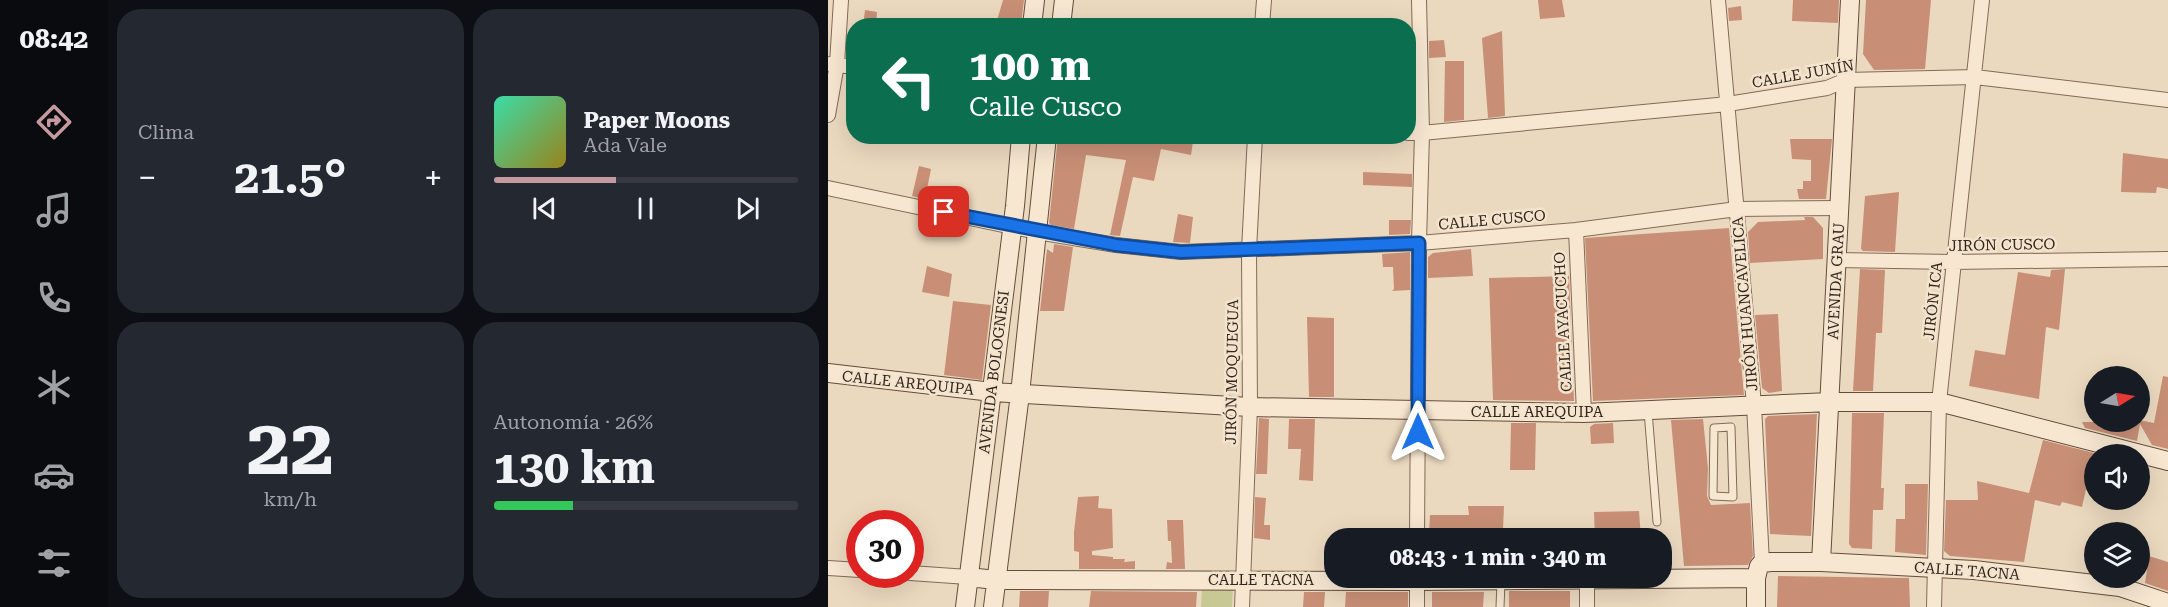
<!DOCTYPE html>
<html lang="es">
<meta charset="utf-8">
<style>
:root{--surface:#171b24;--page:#242831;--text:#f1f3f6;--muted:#9ea1a6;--line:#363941;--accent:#c499a0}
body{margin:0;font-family:"Roboto Serif",serif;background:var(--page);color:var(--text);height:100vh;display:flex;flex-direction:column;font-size:22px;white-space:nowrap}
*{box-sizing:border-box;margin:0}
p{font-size:20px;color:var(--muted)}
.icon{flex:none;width:33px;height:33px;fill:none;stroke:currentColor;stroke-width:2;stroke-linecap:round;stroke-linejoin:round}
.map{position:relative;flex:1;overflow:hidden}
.drawer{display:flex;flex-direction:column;gap:9px;padding:9px;background:#0d0f14;width:720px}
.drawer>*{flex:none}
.guide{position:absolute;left:18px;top:18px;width:570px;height:126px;border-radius:24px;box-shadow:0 6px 24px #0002;background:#0b6e4f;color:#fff;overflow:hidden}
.needle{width:39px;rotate:79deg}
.fabs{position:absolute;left:1256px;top:366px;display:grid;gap:12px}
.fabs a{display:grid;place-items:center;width:66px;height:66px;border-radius:50%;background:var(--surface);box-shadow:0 6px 24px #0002;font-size:30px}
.speed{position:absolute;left:18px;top:510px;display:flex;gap:12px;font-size:30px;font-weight:700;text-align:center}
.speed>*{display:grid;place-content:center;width:78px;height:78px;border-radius:50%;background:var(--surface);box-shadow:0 6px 24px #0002;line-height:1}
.speed .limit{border:9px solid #d22;background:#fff;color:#111}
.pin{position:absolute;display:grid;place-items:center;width:51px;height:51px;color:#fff;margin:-26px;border-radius:12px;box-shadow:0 3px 9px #0006}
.me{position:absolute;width:66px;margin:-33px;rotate:0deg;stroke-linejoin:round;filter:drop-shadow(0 0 4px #0008)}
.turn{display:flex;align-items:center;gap:21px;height:126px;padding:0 24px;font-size:27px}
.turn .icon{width:78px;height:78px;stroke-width:2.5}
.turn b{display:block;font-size:42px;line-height:51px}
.big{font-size:45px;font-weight:700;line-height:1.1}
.drawer .tile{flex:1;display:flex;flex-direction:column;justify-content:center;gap:9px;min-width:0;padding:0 21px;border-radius:24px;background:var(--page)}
.drawer .dial{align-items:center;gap:0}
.dial b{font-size:78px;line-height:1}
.song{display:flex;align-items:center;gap:18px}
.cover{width:72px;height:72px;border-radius:9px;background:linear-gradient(135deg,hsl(160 70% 55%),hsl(50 70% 35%))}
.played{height:6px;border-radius:3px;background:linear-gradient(90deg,var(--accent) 40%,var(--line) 40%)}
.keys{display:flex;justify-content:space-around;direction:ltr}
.heat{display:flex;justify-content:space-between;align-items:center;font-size:33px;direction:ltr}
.charge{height:9px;border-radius:4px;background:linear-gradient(90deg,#34c759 26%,var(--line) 0)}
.drawer .tiles{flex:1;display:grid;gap:9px;grid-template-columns:repeat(2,1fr)}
.trip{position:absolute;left:496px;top:528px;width:348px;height:60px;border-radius:24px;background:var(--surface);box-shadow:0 6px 24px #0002;font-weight:700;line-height:60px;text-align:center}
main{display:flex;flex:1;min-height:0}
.dock{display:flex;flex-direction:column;width:108px;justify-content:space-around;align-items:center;background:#090b0e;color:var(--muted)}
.dock .icon{width:42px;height:42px}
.dock .on{color:var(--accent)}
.dock b{font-size:27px;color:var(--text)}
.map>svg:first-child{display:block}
.green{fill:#c8c894}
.building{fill:#c88f76}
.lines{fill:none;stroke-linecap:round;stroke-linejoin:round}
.lane-casing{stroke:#836a58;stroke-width:9}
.street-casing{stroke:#836a58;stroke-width:16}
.secondary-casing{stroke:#644c3c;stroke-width:20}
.lane{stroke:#f7e7d1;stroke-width:7}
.street{stroke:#f7e7d1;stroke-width:14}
.secondary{stroke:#f7e7d1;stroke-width:18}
.route-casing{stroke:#114b97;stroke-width:15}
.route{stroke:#1a73e8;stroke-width:10}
.labels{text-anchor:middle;stroke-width:5;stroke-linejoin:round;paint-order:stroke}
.street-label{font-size:15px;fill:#33251c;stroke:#f3e4ce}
</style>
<main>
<nav class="dock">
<b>08:42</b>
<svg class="icon on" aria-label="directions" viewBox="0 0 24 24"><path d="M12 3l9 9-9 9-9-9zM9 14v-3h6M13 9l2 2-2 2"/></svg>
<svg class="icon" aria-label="music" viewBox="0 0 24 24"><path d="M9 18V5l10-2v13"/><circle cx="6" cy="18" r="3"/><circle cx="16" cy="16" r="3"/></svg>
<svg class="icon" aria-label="phone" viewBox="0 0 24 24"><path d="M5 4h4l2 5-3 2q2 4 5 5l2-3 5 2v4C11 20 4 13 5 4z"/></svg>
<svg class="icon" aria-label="climate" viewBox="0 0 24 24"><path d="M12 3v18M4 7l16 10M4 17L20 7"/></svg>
<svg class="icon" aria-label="car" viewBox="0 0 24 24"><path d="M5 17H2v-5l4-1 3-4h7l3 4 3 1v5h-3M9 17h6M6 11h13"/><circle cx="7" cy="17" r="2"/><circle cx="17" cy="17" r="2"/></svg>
<svg class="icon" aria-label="filters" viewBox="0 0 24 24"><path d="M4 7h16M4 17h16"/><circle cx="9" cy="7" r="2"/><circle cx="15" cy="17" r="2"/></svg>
</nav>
<section class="drawer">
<div class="tiles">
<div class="tile"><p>Clima</p>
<div class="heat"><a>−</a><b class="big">21.5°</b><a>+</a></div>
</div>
<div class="tile">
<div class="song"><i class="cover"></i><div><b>Paper Moons</b><p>Ada Vale</p></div></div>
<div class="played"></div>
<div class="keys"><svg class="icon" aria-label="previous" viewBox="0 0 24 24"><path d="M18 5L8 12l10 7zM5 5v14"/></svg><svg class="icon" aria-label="pause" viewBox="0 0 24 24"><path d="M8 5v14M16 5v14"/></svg><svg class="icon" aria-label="next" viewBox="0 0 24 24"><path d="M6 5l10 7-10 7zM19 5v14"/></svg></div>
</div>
<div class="tile dial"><b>22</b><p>km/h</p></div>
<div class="tile"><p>Autonomía · 26%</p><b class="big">130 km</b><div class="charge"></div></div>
</div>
</section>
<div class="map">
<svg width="1340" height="607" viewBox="0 0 1340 607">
<rect width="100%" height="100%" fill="#ebd9bf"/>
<path class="green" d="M374,586L405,587L404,607H373Z"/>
<path class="building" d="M175,0H196L193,24H168Z
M710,0H734L737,17L712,19Z
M965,0H1011L1010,23L964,21Z
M1038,0H1103L1097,69L1046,70L1035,54Z
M913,6L914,20L901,21L900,8Z
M37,10L49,12L48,26H35Z
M674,31L677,116L660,118L654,38Z
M616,40L618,57L601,58V41Z
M617,61H636V120L616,122Z
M230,136H366L363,155L333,149L326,181L305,177L292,236L282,235L298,160L258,155L246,229L223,225L221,223Z
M962,139H1004L998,199H971L969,189H975V181H983V160L964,159Z
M1295,153L1340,159V189L1329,187L1328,193L1293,192Z
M91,166L103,169L97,199L84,196Z
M535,172L584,174V187L535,185Z
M1071,192L1067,252L1035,251L1033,249L1037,196Z
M350,214L365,217L362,243L345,242Z
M976,217H985L995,228V259L922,263L920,232L930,222L977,220Z
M561,220H583L582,234L561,235Z
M901,228L916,395L765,401L757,238Z
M226,244L245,247L236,311H212L219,249L225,253Z
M643,249L645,276L600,278V257L605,253Z
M582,252V290L564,291L566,289L565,267H555L554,254Z
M99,266L124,274L121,297L94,292Z
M1032,269L1057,270L1054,333H1048L1045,391H1025Z
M1237,269L1231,330L1218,327L1211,399L1141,386L1147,350L1177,355L1190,272L1222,277L1223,270Z
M741,276L746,401L665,400L661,278Z
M125,301L163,305L154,380L116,375Z
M950,314L954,391L941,393L934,388L927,315Z
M479,317L506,318V397H481Z
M1335,376L1340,377V449L1324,445L1312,424L1309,441L1257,428L1254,422H1311V420L1326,423Z
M1024,413H1056L1053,488H1056L1055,510H1045L1044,549L1024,548L1021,544Z
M989,414L983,536L942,534L937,419L940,416Z
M431,418L441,419L439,474H428Z
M461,419H487L485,481L471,480L473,449H460Z
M875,419L880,468L879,496L883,505L922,503L925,556L920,565L856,566L843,420Z
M683,423H708L707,470H682Z
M785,423L786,443L763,444L762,427L766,424Z
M1215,440L1266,453L1254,507L1234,502L1232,506L1207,500L1196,562L1122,556L1116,551L1118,500H1150L1149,481L1201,493Z
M1077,484H1100L1098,555L1067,552L1068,519H1077Z
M271,496L270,508L284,509L285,548L264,551V555L285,557V559H297L296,562L307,561V569H251V552L246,551V532L250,497Z
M427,497L438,498L436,525H442V540L426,538Z
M640,506H676L675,530L705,528L706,538H642V528H618V536L601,535L602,515H641Z
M811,511L813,538H767L766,512Z
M339,520H355L357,569H338L339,562L344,563L343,541H340Z
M1321,556L1340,562V591L1317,583Z
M950,576L1081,578L1082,607H949Z
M192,591H221L220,607H191Z
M263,591L369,592L368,607H261Z
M681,591H742V607H681Z
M476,592H497L496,607H475Z
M518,592H580V607H517Z
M604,592H656L655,607H604Z"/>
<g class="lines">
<defs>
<path id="lane" d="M820,411L829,522
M903,427L905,497L885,496L886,428Z
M672,607L673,582"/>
<path id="street" d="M890,0L926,405L934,563
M434,26L436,0
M2,64L26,67
M0,115L9,64L13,0
M580,133H594L900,104L999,88L1018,80L1147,77L1340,100
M0,188L209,232L288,245L353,252L591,243L748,230L909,209L1012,208
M748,230L756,413
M1009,260L1125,262L1340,259
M589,538L591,243L594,133L591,0
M0,568L32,570
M82,573L140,577
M589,578V607
M759,579V607
M414,607L422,407L421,250L427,136
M1106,607L1111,402L1154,0"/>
<path id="secondary" d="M204,26L207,0
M233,26L236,0
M0,373L164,392L422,407L756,413L1002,402H1111L1340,461
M993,562L1022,0
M140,577L168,580L589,581L928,578
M137,607L187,206L193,136
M165,607L192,394L219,136
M928,607V578L931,566L934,563L943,562H993L1146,570L1292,587L1340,603"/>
</defs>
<use href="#lane" class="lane-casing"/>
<use href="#street" class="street-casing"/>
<use href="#secondary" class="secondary-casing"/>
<use href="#lane" class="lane"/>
<use href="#street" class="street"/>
<use href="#secondary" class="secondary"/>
</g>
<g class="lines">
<defs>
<path id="route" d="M116,212L288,245L353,252L591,243L590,432"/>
</defs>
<use href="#route" class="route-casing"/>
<use href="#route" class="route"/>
</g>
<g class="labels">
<g class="street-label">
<text transform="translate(975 74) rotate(-10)" y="5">CALLE JUNÍN</text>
<text transform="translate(664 220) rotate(-5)" y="5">CALLE CUSCO</text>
<text transform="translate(1174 245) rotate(-1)" y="5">JIRÓN CUSCO</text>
<text transform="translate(1008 281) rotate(-87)" y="5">AVENIDA GRAU</text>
<text transform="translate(1105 301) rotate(-84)" y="5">JIRÓN ICA</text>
<text transform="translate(917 304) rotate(-95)" y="5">JIRÓN HUANCAVELICA</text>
<text transform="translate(735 322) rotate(-93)" y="5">CALLE AYACUCHO</text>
<text transform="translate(166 372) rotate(-83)" y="5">AVENIDA BOLOGNESI</text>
<text transform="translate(404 372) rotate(-89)" y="5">JIRÓN MOQUEGUA</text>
<text transform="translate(80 383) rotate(6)" y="5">CALLE AREQUIPA</text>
<text x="709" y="417">CALLE AREQUIPA</text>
<text transform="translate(1139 571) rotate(4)" y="5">CALLE TACNA</text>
<text x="433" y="585">CALLE TACNA</text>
</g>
</g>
</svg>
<div class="fabs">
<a><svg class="needle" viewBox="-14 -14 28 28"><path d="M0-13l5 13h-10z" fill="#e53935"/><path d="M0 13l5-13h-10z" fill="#9ea1a6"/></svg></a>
<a><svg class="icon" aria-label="sound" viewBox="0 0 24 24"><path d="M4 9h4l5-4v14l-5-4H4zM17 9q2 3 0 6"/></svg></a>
<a><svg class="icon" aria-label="layers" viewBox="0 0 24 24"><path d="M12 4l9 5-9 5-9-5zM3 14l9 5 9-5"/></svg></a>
</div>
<div class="speed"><div class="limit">30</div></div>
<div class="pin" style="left:116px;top:212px;background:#d93025"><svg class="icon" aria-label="arrive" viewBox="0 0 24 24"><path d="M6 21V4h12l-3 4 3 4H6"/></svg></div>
<svg class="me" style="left:590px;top:432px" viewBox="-20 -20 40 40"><path d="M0-17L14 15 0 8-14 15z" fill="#1a73e8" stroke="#fff" stroke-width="4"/></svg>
<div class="trip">08:43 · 1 min · 340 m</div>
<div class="guide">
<div class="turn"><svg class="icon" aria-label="left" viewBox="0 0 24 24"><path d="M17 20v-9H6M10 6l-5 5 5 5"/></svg><div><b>100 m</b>Calle Cusco</div></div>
</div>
</div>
</main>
